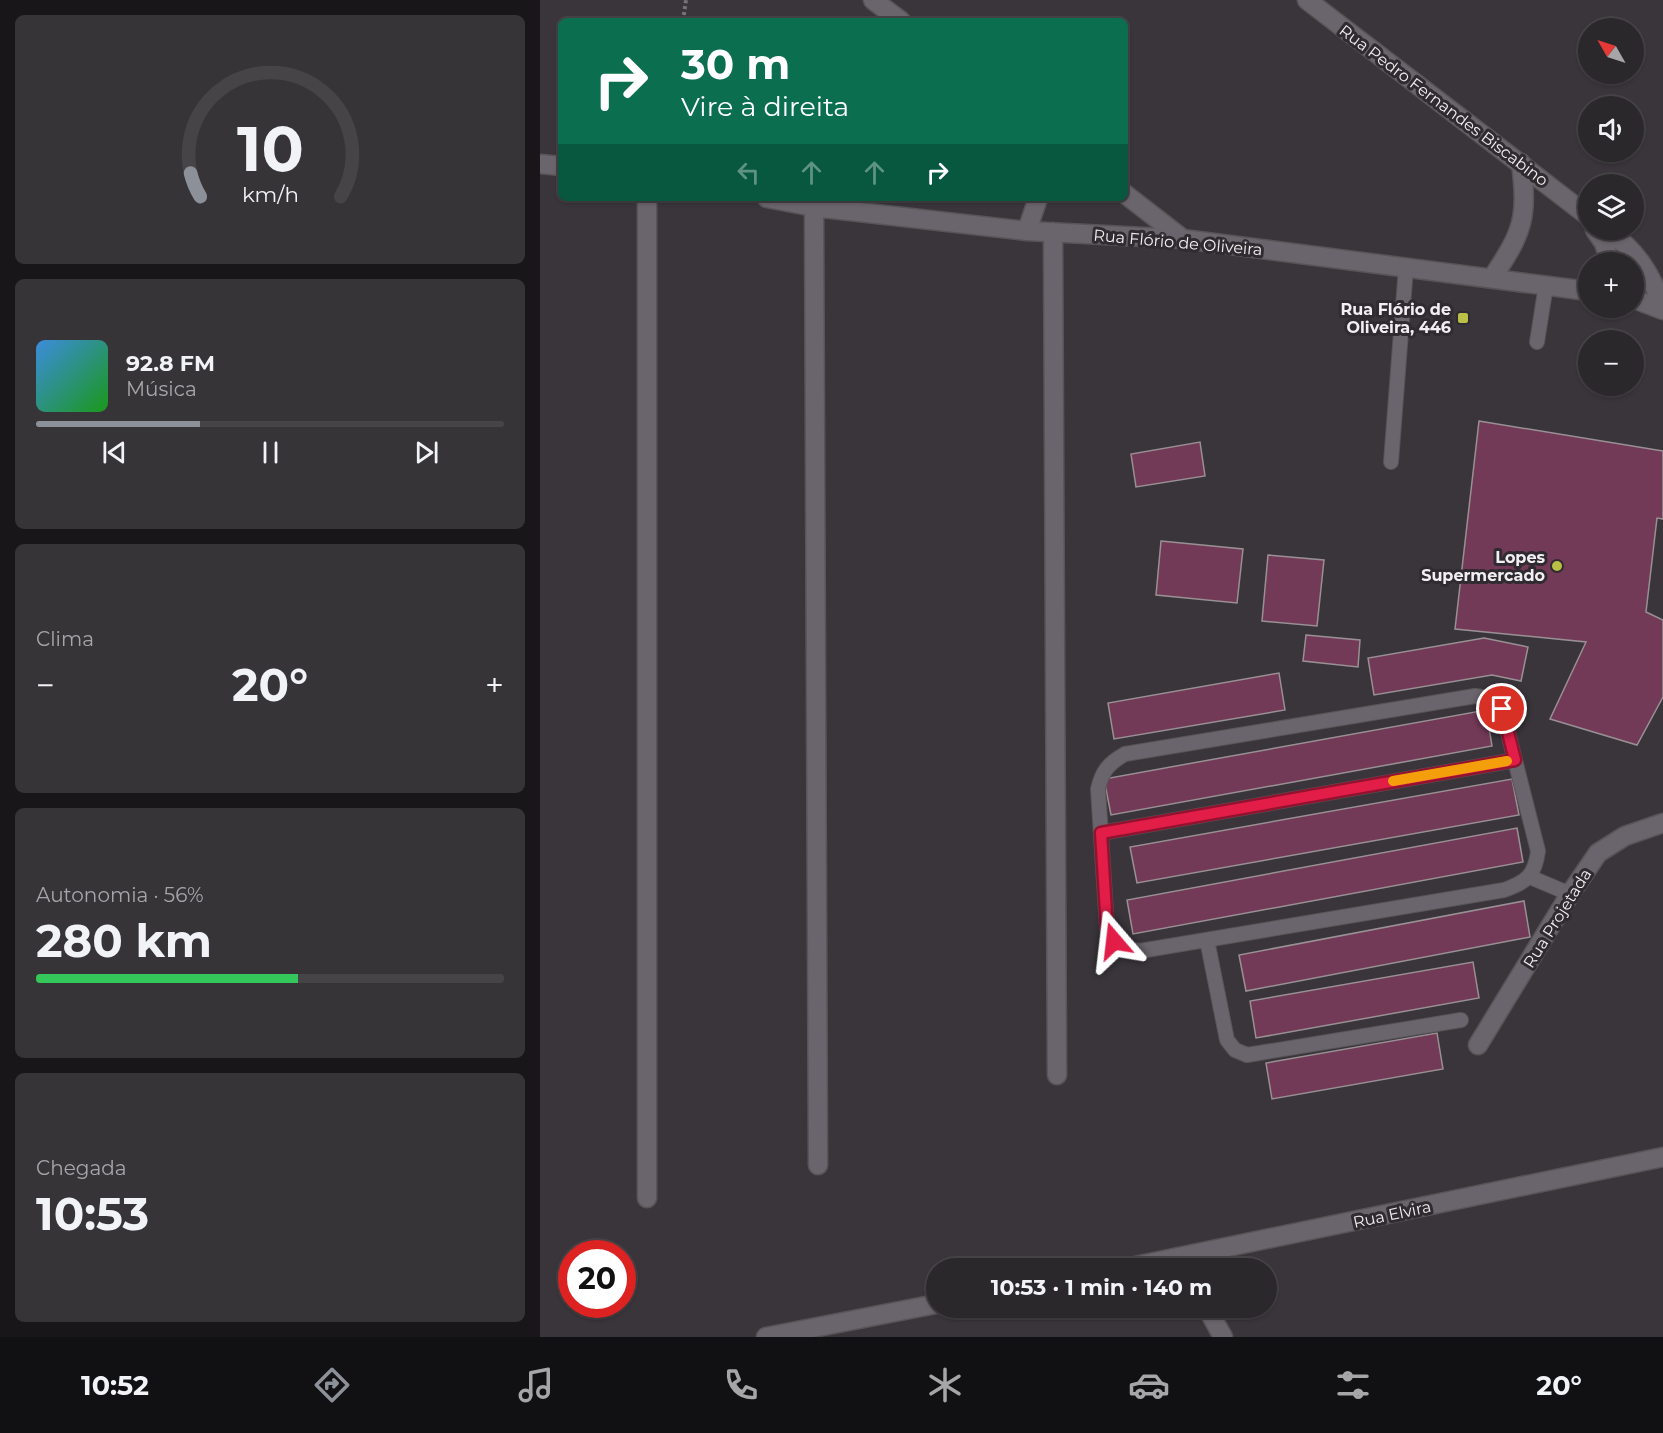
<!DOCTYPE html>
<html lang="pt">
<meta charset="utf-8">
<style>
:root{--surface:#2b282c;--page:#373438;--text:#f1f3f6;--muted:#a6a6a9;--line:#474448;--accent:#8c9099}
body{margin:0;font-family:Montserrat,sans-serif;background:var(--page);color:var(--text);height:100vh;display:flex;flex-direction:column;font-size:22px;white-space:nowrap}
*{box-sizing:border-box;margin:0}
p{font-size:20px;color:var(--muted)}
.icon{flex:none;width:33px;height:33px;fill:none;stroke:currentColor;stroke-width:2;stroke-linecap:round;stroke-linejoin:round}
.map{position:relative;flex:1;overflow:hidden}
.panel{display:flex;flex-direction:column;gap:15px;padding:15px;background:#181618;width:540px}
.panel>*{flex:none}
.guide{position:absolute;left:18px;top:18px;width:570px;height:183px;border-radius:9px;box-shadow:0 2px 4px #0004,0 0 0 2px var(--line);background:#0b6e4f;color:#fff;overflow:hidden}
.needle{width:39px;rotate:309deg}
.tools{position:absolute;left:1038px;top:18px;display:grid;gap:12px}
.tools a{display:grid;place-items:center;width:66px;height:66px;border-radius:50%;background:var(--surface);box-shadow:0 2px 4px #0004,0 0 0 2px var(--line);font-size:30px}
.speed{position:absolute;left:18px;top:1240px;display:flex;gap:12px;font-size:30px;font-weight:700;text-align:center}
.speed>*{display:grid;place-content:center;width:78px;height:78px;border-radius:50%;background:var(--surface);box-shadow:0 2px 4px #0004,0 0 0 2px var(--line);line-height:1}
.speed .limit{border:9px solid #d22;background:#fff;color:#111}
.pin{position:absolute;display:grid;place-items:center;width:51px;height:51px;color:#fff;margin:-26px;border:3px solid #fff;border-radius:50%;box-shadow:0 2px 6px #0007}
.me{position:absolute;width:66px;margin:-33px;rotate:343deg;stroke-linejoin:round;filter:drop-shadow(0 0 4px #0008)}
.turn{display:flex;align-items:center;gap:21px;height:126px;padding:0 24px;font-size:27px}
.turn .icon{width:78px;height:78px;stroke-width:2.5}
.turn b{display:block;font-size:42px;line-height:51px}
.lanes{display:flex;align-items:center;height:57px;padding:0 24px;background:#0003;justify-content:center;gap:30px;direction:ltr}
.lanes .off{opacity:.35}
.big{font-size:45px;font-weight:700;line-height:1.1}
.panel .widget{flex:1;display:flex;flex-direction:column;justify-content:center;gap:9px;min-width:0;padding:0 21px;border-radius:9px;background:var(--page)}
.panel .dial{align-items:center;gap:0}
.dial svg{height:156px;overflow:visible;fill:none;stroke:var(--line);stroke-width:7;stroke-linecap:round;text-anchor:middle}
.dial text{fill:var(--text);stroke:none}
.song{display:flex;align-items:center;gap:18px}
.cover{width:72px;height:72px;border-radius:9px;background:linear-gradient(135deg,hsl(210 70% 55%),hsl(120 70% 35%))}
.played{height:6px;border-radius:3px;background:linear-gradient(90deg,var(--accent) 35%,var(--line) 35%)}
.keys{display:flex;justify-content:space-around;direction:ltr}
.heat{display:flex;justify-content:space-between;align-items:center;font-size:33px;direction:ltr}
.charge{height:9px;border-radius:4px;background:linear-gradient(90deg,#34c759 56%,var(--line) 0)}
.trip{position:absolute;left:386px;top:1258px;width:351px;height:60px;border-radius:30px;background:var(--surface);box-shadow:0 2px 4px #0004,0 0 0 2px var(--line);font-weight:700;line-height:60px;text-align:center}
.dock{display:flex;height:96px;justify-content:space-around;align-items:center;background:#111012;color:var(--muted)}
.dock .icon{width:42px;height:42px}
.dock .active{color:var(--accent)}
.dock b{font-size:27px;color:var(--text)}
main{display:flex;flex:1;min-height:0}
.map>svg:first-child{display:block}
.building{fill:#733a58;stroke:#999094;stroke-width:1.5}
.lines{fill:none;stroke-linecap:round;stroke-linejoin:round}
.lane-casing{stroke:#575458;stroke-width:16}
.street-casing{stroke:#575458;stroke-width:21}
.path{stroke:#767277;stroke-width:4;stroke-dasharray:3 3;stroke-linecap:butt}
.lane{stroke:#6a656c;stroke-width:14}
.street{stroke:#6a656c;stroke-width:18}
.route-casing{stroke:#92132f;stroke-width:15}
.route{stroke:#e11d48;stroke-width:10}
.slow{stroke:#f59e0b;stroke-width:10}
.poi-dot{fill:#bac045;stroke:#2f2b30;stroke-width:2}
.labels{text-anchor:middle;stroke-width:6;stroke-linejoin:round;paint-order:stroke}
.street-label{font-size:16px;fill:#f2eff2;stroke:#2f2b30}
.poi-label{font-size:16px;font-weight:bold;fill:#f2eff2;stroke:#2f2b30;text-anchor:end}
</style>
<main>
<section class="panel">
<div class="widget dial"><svg viewBox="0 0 100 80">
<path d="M14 69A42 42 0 1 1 86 69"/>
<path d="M14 69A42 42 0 0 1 9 57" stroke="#8c9099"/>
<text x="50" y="56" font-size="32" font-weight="700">10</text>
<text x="50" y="72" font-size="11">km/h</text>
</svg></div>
<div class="widget">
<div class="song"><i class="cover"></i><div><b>92.8 FM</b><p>Música</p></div></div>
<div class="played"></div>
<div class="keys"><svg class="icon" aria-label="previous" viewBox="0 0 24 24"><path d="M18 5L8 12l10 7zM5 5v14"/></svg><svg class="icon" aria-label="pause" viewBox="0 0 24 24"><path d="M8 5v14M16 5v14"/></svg><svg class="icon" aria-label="next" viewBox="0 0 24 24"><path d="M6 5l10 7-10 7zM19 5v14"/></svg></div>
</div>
<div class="widget"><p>Clima</p>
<div class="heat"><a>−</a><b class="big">20°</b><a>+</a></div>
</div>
<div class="widget"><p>Autonomia · 56%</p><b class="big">280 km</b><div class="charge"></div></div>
<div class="widget"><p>Chegada</p><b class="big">10:53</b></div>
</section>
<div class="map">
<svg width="1123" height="1337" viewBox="0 0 1123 1337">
<rect width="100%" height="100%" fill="#39353b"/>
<path class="building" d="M939,421L1123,451V519L1117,518L1106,612L1123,620V697L1097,745L1010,719L1046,642L915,629Z
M660,442L665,476L596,487L591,454Z
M621,541L703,549L697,603L616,595Z
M728,555L784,560L777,626L722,621Z
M766,635L820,640L818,667L763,661Z
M944,638L988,647L981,681L952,675L834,695L828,658Z
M739,673L745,710L574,739L568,703Z
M946,710L952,746L571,815L564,779Z
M972,779L979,815L597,883L590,847Z
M977,828L983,862L593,934L587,900Z
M984,901L990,937L706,991L699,955Z
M933,962L939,998L716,1038L710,1001Z
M897,1033L903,1069L732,1099L726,1063Z"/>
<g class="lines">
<defs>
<path id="lane" d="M997,342L1006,285
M851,462L866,267
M935,696C947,697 953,700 962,709L998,851C995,875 987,882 964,890L600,951C583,948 575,943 567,928L558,789C562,771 569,763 585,754Z
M561,833L975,760
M990,877L1030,894
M667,940L687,1040L695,1050L707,1055L921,1020"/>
<path id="street" d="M333,0L361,21
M767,0L1048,216
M0,164L21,166
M585,194L643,239
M227,198L274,207L487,231L643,239L1048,291
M274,207L278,1165
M1055,230L1064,243L1070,262
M1068,230C1097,252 1110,272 1123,307
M487,231L498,198
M513,232L517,1075
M952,278C983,232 988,218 981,163
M1094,299L1123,310
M938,1045L1030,894L1058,853L1085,836L1123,823
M107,1198V198
M581,1269L1123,1157
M667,1308L683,1337
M226,1337L396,1304"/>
</defs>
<use href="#lane" class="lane-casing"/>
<use href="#street" class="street-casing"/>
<path class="path" d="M143,21L146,0"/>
<use href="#lane" class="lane"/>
<use href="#street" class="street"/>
</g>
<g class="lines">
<defs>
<path id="route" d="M574,941L567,928L561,833L975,760L962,709"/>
</defs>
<use href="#route" class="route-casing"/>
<use href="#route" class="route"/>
<path class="slow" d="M853,781L967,761"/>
</g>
<g class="poi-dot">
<rect x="917" y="312" width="12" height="12" rx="3"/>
<circle cx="1017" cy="566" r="6"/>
</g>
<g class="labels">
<g class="street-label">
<text transform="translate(904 105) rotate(37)" y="6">Rua Pedro Fernandes Biscabino</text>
<text transform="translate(638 242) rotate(5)" y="6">Rua Flório de Oliveira</text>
<text transform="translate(1017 918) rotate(-58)" y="6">Rua Projetada</text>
<text transform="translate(852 1214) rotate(-12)" y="6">Rua Elvira</text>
</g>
<g class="poi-label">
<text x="911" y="315">Rua Flório de<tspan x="911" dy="18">Oliveira, 446</tspan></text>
<text x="1005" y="563">Lopes<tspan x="1005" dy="18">Supermercado</tspan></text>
</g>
</g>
</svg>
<div class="tools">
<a><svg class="needle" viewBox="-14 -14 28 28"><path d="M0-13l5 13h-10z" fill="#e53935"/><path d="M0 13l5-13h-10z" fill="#a6a6a9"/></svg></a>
<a><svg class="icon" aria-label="sound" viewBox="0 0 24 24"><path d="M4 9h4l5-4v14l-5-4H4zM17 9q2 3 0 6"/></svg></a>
<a><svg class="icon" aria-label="layers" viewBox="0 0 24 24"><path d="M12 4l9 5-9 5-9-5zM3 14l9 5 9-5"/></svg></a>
<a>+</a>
<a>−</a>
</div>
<div class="speed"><div class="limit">20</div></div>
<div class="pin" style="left:962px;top:709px;background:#d93025"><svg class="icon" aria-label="arrive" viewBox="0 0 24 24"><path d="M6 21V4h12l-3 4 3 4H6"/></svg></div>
<svg class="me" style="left:574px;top:941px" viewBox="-20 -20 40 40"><path d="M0-17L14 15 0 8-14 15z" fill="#e11d48" stroke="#fff" stroke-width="4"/></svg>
<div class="trip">10:53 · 1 min · 140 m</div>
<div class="guide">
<div class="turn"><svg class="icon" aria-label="right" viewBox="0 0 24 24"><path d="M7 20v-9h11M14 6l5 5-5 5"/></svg><div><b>30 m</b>Vire à direita</div></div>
<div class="lanes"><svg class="icon off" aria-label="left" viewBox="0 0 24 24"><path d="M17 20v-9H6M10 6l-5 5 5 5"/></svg><svg class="icon off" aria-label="ahead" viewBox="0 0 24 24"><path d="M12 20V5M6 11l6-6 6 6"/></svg><svg class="icon off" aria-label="ahead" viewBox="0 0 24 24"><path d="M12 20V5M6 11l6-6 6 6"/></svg><svg class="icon" aria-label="right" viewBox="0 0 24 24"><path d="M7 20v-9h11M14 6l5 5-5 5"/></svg></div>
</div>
</div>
</main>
<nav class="dock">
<b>10:52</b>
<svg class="icon active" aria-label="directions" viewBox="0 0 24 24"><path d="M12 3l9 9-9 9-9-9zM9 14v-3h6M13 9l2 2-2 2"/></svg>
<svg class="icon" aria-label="music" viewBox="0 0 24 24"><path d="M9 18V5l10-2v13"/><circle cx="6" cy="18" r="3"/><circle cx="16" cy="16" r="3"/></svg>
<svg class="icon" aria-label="phone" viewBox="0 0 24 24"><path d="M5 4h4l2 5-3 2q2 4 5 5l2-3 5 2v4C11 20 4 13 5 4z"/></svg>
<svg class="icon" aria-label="climate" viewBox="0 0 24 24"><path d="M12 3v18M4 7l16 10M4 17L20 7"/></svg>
<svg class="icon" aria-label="car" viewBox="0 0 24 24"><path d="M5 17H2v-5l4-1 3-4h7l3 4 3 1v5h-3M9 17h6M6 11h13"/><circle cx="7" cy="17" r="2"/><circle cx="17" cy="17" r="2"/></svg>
<svg class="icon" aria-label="filters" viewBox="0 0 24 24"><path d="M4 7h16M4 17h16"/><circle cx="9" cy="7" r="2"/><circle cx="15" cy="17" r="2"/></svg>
<b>20°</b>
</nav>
